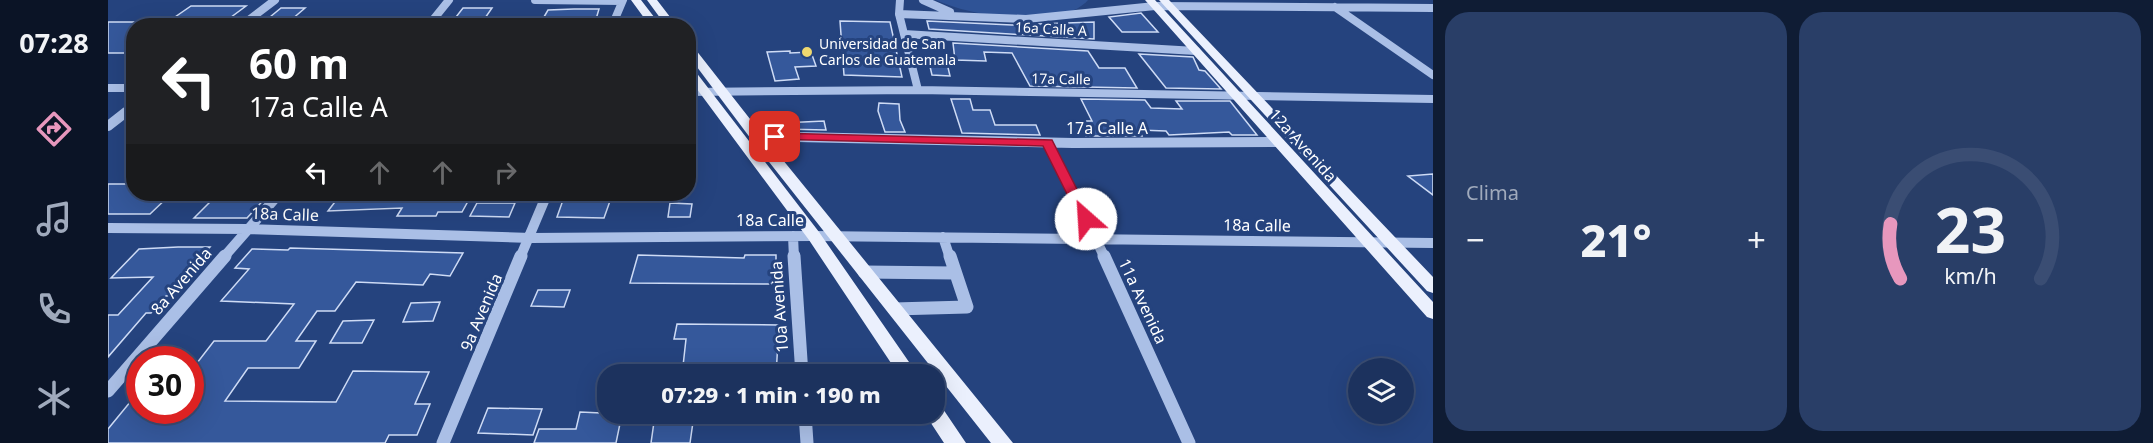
<!DOCTYPE html>
<html lang="es">
<meta charset="utf-8">
<style>
:root{--surface:#1c325e;--page:#293e67;--text:#f1f3f6;--muted:#a0aabc;--line:#3a4d73;--accent:#e797bd}
body{margin:0;font-family:"Noto Sans",sans-serif;background:var(--page);color:var(--text);height:100vh;display:flex;flex-direction:column;font-size:22px;white-space:nowrap}
*{box-sizing:border-box;margin:0}
p{font-size:20px;color:var(--muted)}
.icon{flex:none;width:33px;height:33px;fill:none;stroke:currentColor;stroke-width:2;stroke-linecap:round;stroke-linejoin:round}
.map{position:relative;flex:1;overflow:hidden}
.side{display:flex;flex-direction:column;gap:12px;padding:12px;background:#0f1c34;width:720px}
.side>*{flex:none}
.top-card{position:absolute;left:18px;top:18px;width:570px;height:183px;border-radius:24px;box-shadow:0 6px 24px #0002,0 0 0 2px var(--line);background:#202124;color:#fff;overflow:hidden}
.fabs{position:absolute;left:1240px;top:358px;display:grid;gap:12px}
.fabs a{display:grid;place-items:center;width:66px;height:66px;border-radius:50%;background:var(--surface);box-shadow:0 6px 24px #0002,0 0 0 2px var(--line);font-size:30px}
.speed{position:absolute;left:18px;top:346px;display:flex;gap:12px;font-size:30px;font-weight:700;text-align:center}
.speed>*{display:grid;place-content:center;width:78px;height:78px;border-radius:50%;background:var(--surface);box-shadow:0 6px 24px #0002,0 0 0 2px var(--line);line-height:1}
.speed .limit{border:9px solid #d22;background:#fff;color:#111}
.pin{position:absolute;display:grid;place-items:center;width:51px;height:51px;color:#fff;margin:-26px;border-radius:12px;box-shadow:0 3px 9px #0006}
.me{position:absolute;width:66px;margin:-33px;rotate:334deg;stroke-linejoin:round;filter:drop-shadow(0 0 4px #0008)}
.turn{display:flex;align-items:center;gap:21px;height:126px;padding:0 24px;font-size:27px}
.turn .icon{width:78px;height:78px;stroke-width:2.5}
.turn b{display:block;font-size:42px;line-height:51px}
.lanes{display:flex;align-items:center;height:57px;padding:0 24px;background:#0003;justify-content:center;gap:30px;direction:ltr}
.lanes .off{opacity:.35}
.big{font-size:45px;font-weight:800;line-height:1.1}
.side .tile{flex:1;display:flex;flex-direction:column;justify-content:center;gap:9px;min-width:0;padding:0 21px;border-radius:24px;background:var(--page)}
.side .dial{align-items:center;gap:0}
.dial svg{height:156px;overflow:visible;fill:none;stroke:var(--line);stroke-width:7;stroke-linecap:round;text-anchor:middle}
.dial text{fill:var(--text);stroke:none}
.heat{display:flex;justify-content:space-between;align-items:center;font-size:33px;direction:ltr}
.side .tiles{flex:1;display:grid;gap:12px;grid-template-columns:repeat(2,1fr)}
.trip{position:absolute;left:489px;top:364px;width:348px;height:60px;border-radius:24px;background:var(--surface);box-shadow:0 6px 24px #0002,0 0 0 2px var(--line);font-weight:800;line-height:60px;text-align:center}
main{display:flex;flex:1;min-height:0}
.tab-bar{display:flex;flex-direction:column;width:108px;justify-content:space-around;align-items:center;background:#0b1426;color:var(--muted)}
.tab-bar .icon{width:42px;height:42px}
.tab-bar .current{color:var(--accent)}
.tab-bar b{font-size:27px;color:var(--text)}
.map>svg:first-child{display:block}
.green{fill:#2f5396}
.building{fill:#35589b;stroke:#cedbf5;stroke-width:1.5}
.lines{fill:none;stroke-linecap:round;stroke-linejoin:round}
.minor-far2{stroke:#aabfe6;stroke-width:8}
.minor-far1{stroke:#aabfe6;stroke-width:10}
.minor{stroke:#aabfe6;stroke-width:13}
.major{fill:#ebf0fd;fill-rule:evenodd}
.route{fill:#e11d48;stroke:#92132f;stroke-width:1.5}
.poi-dot{fill:#efd86f;stroke:#25437e;stroke-width:2}
.labels{text-anchor:middle;stroke-width:6;stroke-linejoin:round;paint-order:stroke}
.far-street-label{font-size:14px;fill:#fff;stroke:#25437e}
.far-poi-label{font-size:14px;fill:#fff;stroke:#25437e;text-anchor:start}
.street-label{font-size:16px;fill:#fff;stroke:#25437e}
</style>
<main>
<nav class="tab-bar">
<b>07:28</b>
<svg class="icon current" aria-label="directions" viewBox="0 0 24 24"><path d="M12 3l9 9-9 9-9-9zM9 14v-3h6M13 9l2 2-2 2"/></svg>
<svg class="icon" aria-label="music" viewBox="0 0 24 24"><path d="M9 18V5l10-2v13"/><circle cx="6" cy="18" r="3"/><circle cx="16" cy="16" r="3"/></svg>
<svg class="icon" aria-label="phone" viewBox="0 0 24 24"><path d="M5 4h4l2 5-3 2q2 4 5 5l2-3 5 2v4C11 20 4 13 5 4z"/></svg>
<svg class="icon" aria-label="climate" viewBox="0 0 24 24"><path d="M12 3v18M4 7l16 10M4 17L20 7"/></svg>
</nav>
<div class="map">
<svg width="1325" height="443" viewBox="0 0 1325 443">
<rect width="100%" height="100%" fill="#25437e"/>
<path class="green" d="M828,0H980C953,31 861,16 828,0Z"/>
<path class="building" d="M83,6H138L111,26H54Z
M173,8H197L176,26H151Z
M355,8H384L375,21H366L362,26H341Z
M466,9H491L486,26H465L467,22H433L440,10Z
M1033,13L1050,32H1014L1001,17Z
M732,21L782,22L794,77L736,75Z
M819,21L904,25L986,22V39L821,29Z
M0,22H26V53H0Z
M845,43L980,51L991,68H1017L1029,88L922,86L904,53L876,52L878,61L847,60Z
M682,51V53L703,52L708,66L687,67L691,79L667,81L659,52Z
M1031,54L1085,57L1091,70L1097,71L1113,89L1058,88Z
M820,58L838,59L842,76L824,75Z
M843,99H862L865,110H882L887,125H928L932,135L854,133Z
M973,99L1037,100L1043,108L1074,109L1068,101H1122L1149,135H1124L1121,132L1061,135L1058,131L1031,130L1034,136H978L969,121H984Z
M771,103L791,104L792,120L797,132H777L770,111Z
M716,121L718,130L674,129V123Z
M1325,174V195L1300,176Z
M0,184H26V194H63L42,214H0Z
M110,194H161L139,218H86Z
M233,194H364L354,212H330L328,216H289L294,208L220,211Z
M455,200L502,201L496,218L449,217Z
M369,203H407L401,217L362,216Z
M562,203L584,204L582,217H560Z
M70,247H102L74,279H81L67,295L58,296L43,313H38L0,357V315H10L45,277L3,278L31,249Z
M182,248L355,253L342,276L322,274L315,285L248,282L227,311H209L188,341H208L191,368H140L117,401L228,402L245,371L321,372L307,404H322L309,435H281L277,443H0V429L32,390V411H82V372L106,341H158L186,304L113,301L141,269L127,268L144,249L180,250Z
M530,255L636,258L637,255H668V284L522,283Z
M430,290H462L456,307L423,306Z
M332,302L325,321L295,322L303,303Z
M266,320L254,343H222L235,321Z
M569,324L671,325L668,375H574L578,339H566Z
M380,408L434,409L425,435L370,433Z
M472,412L514,414L508,443H426L431,429H468Z
M546,422H585L582,443H543Z"/>
<g class="lines">
<path class="minor-far2" d="M427,0L514,1
M792,0L791,14L810,90
M815,0L842,12
M1227,7L1325,75
M791,14L918,19L1047,6L1325,8
M133,26L167,0
M320,26L341,0
M504,26L515,0
M796,34L1088,51
M0,88H26
M580,92L810,90L1325,99
M16,113L26,106"/>
<path class="minor-far1" d="M0,126L18,112
M648,136L965,143L1170,142
M940,143L997,258
M0,228L139,229L423,238L706,236L1325,243
M685,236L686,258
M835,237L842,258
M115,258L171,194
M412,258L439,194"/>
<path class="minor" d="M686,256L694,375
M996,256L1081,443
M756,272L846,273
M786,309L859,307L842,256
M0,391L117,256
M697,414L699,443
M335,443L413,256"/>
<path class="major" d="M523,0H533L553,26H542Z
M539,0H549L569,26H558Z
M1037,0H1047L1325,302V319L1319,317Z
M1051,0H1061L1325,277V293L1319,291Z
M580,44L584,45L653,133L905,443H883L643,139L580,55Z
M580,66L584,67L711,232L810,375H791L701,240L580,77Z
M826,404L833,406L858,443H836L817,414H826Z"/>
</g>
<path class="route" d="M667,133L944,140L984,219L978,224L973,222L935,146L663,139V134Z"/>
<circle class="poi-dot" cx="699" cy="52" r="6"/>
<g class="labels">
<g class="far-street-label">
<text transform="translate(943 29) rotate(3)" y="5">16a Calle A</text>
<text transform="translate(953 79) rotate(1)" y="5">17a Calle</text>
</g>
<g class="far-poi-label">
<text x="711" y="49">Universidad de San<tspan x="711" dy="16">Carlos de Guatemala</tspan></text>
</g>
<g class="street-label">
<text x="999" y="134">17a Calle A</text>
<text transform="translate(1195 145) rotate(48)" y="6">12a Avenida</text>
<text transform="translate(177 214) rotate(2)" y="6">18a Calle</text>
<text x="662" y="226">18a Calle</text>
<text transform="translate(1149 225) rotate(1)" y="6">18a Calle</text>
<text transform="translate(73 281) rotate(-49)" y="6">8a Avenida</text>
<text transform="translate(1035 301) rotate(65)" y="6">11a Avenida</text>
<text transform="translate(671 307) rotate(-94)" y="6">10a Avenida</text>
<text transform="translate(373 312) rotate(-67)" y="6">9a Avenida</text>
</g>
</g>
</svg>
<div class="fabs">
<a><svg class="icon" aria-label="layers" viewBox="0 0 24 24"><path d="M12 4l9 5-9 5-9-5zM3 14l9 5 9-5"/></svg></a>
</div>
<div class="speed"><div class="limit">30</div></div>
<div class="pin" style="left:667px;top:137px;background:#d93025"><svg class="icon" aria-label="arrive" viewBox="0 0 24 24"><path d="M6 21V4h12l-3 4 3 4H6"/></svg></div>
<svg class="me" style="left:978px;top:219px" viewBox="-20 -20 40 40"><circle r="19" fill="#fff"/><path d="M0-13L10 11 0 6-10 11z" fill="#e11d48"/></svg>
<div class="trip">07:29 · 1 min · 190 m</div>
<div class="top-card">
<div class="turn"><svg class="icon" aria-label="left" viewBox="0 0 24 24"><path d="M17 20v-9H6M10 6l-5 5 5 5"/></svg><div><b>60 m</b>17a Calle A</div></div>
<div class="lanes"><svg class="icon" aria-label="left" viewBox="0 0 24 24"><path d="M17 20v-9H6M10 6l-5 5 5 5"/></svg><svg class="icon off" aria-label="ahead" viewBox="0 0 24 24"><path d="M12 20V5M6 11l6-6 6 6"/></svg><svg class="icon off" aria-label="ahead" viewBox="0 0 24 24"><path d="M12 20V5M6 11l6-6 6 6"/></svg><svg class="icon off" aria-label="right" viewBox="0 0 24 24"><path d="M7 20v-9h11M14 6l5 5-5 5"/></svg></div>
</div>
</div>
<section class="side">
<div class="tiles">
<div class="tile"><p>Clima</p>
<div class="heat"><a>−</a><b class="big">21°</b><a>+</a></div>
</div>
<div class="tile dial"><svg viewBox="0 0 100 80">
<path d="M14 69A42 42 0 1 1 86 69"/>
<path d="M14 69A42 42 0 0 1 9 41" stroke="#e797bd"/>
<text x="50" y="56" font-size="32" font-weight="700">23</text>
<text x="50" y="72" font-size="11">km/h</text>
</svg></div>
</div>
</section>
</main>
